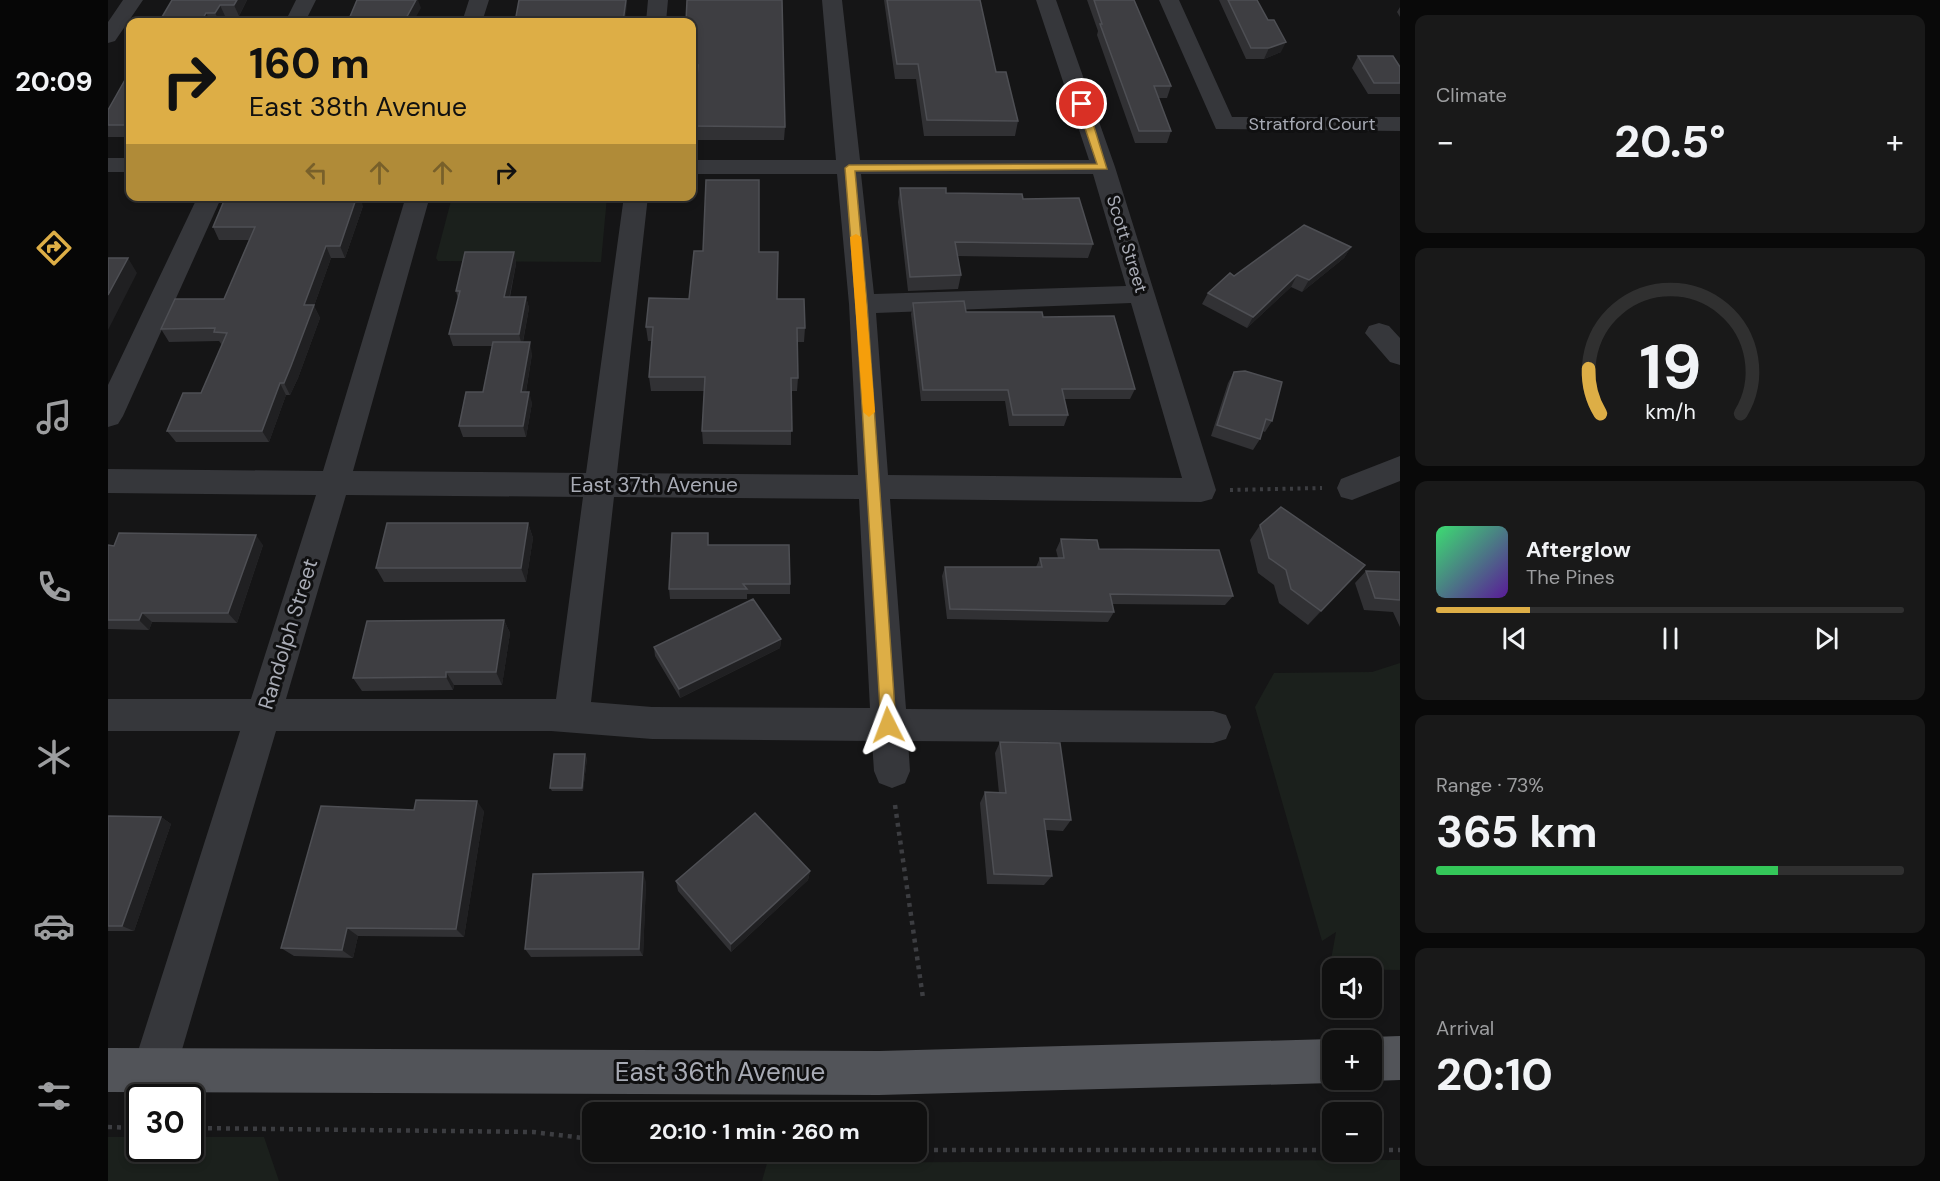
<!DOCTYPE html>
<meta charset="utf-8">
<style>
:root{--surface:#101010;--page:#191919;--text:#f1f3f6;--muted:#9c9d9f;--line:#303030;--accent:#ddae46}
body{margin:0;font-family:"DM Sans",sans-serif;background:var(--page);color:var(--text);height:100vh;display:flex;flex-direction:column;font-size:22px;white-space:nowrap}
*{box-sizing:border-box;margin:0}
p{font-size:20px;color:var(--muted)}
.icon{flex:none;width:33px;height:33px;fill:none;stroke:currentColor;stroke-width:2;stroke-linecap:round;stroke-linejoin:round}
.map{position:relative;flex:1;overflow:hidden}
.details{display:flex;flex-direction:column;gap:15px;padding:15px;background:#090909;width:540px}
.details>*{flex:none}
.top-card{position:absolute;left:18px;top:18px;width:570px;height:183px;border-radius:12px;box-shadow:0 3px 9px #0003,0 0 0 2px var(--line);background:#ddae46;color:#111;overflow:hidden}
.buttons{position:absolute;left:1214px;top:958px;display:grid;gap:12px}
.buttons a{display:grid;place-items:center;width:60px;height:60px;border-radius:12px;background:var(--surface);box-shadow:0 3px 9px #0003,0 0 0 2px var(--line);font-size:30px}
.speed{position:absolute;left:18px;top:1084px;display:flex;gap:12px;font-size:30px;font-weight:700;text-align:center}
.speed>*{display:grid;place-content:center;width:78px;height:78px;border-radius:50%;background:var(--surface);box-shadow:0 3px 9px #0003,0 0 0 2px var(--line);line-height:1}
.speed .limit{border:3px solid #111;border-radius:9px;background:#fff;color:#111}
.pin{position:absolute;display:grid;place-items:center;width:51px;height:51px;color:#fff;margin:-26px;border:3px solid #fff;border-radius:50%;box-shadow:0 2px 6px #0007}
.me{position:absolute;width:66px;margin:-33px;rotate:357deg;stroke-linejoin:round;filter:drop-shadow(0 0 4px #0008)}
.turn{display:flex;align-items:center;gap:21px;height:126px;padding:0 24px;font-size:27px}
.turn .icon{width:78px;height:78px;stroke-width:2.5}
.turn b{display:block;font-size:42px;line-height:51px}
.lanes{display:flex;align-items:center;height:57px;padding:0 24px;background:#0003;justify-content:center;gap:30px;direction:ltr}
.lanes .off{opacity:.35}
.big{font-size:45px;font-weight:700;line-height:1.1}
.details .tile{flex:1;display:flex;flex-direction:column;justify-content:center;gap:9px;min-width:0;padding:0 21px;border-radius:12px;background:var(--page)}
.details .dial{align-items:center;gap:0}
.dial svg{height:156px;overflow:visible;fill:none;stroke:var(--line);stroke-width:7;stroke-linecap:round;text-anchor:middle}
.dial text{fill:var(--text);stroke:none}
.song{display:flex;align-items:center;gap:18px}
.cover{width:72px;height:72px;border-radius:9px;background:linear-gradient(135deg,hsl(140 70% 55%),hsl(270 70% 35%))}
.played{height:6px;border-radius:3px;background:linear-gradient(90deg,var(--accent) 20%,var(--line) 20%)}
.keys{display:flex;justify-content:space-around;direction:ltr}
.heat{display:flex;justify-content:space-between;align-items:center;font-size:33px;direction:ltr}
.charge{height:9px;border-radius:4px;background:linear-gradient(90deg,#34c759 73%,var(--line) 0)}
.trip{position:absolute;left:474px;top:1102px;width:345px;height:60px;border-radius:12px;background:var(--surface);box-shadow:0 3px 9px #0003,0 0 0 2px var(--line);font-weight:700;line-height:60px;text-align:center}
main{display:flex;flex:1;min-height:0}
.tabs{display:flex;flex-direction:column;width:108px;justify-content:space-around;align-items:center;background:#060606;color:var(--muted)}
.tabs .icon{width:42px;height:42px}
.tabs .selected{color:var(--accent)}
.tabs b{font-size:27px;color:var(--text)}
.map>svg:first-child{display:block}
.green{fill:#1b201c}
.lines{fill:none;stroke-linecap:round;stroke-linejoin:round}
.path-far1{stroke:#3c3d41;stroke-width:4;stroke-dasharray:3 4.5;stroke-linecap:butt}
.path{stroke:#3c3d41;stroke-width:4.5;stroke-dasharray:4 5;stroke-linecap:butt}
.minor{fill:#36373b;fill-rule:evenodd}
.major{fill:#525459;fill-rule:evenodd}
.wall{fill:#313134}
.shaded-wall{fill:#202022}
.building{fill:#3e3e42;stroke:#4e4f54;stroke-width:1.5}
.route{fill:#ddae46;stroke:#90712e;stroke-width:1.5}
.slow{fill:#f59e0b}
.labels{text-anchor:middle;stroke-width:6;stroke-linejoin:round;paint-order:stroke}
.far-street-label{font-size:18px;fill:#a8abb5;stroke:#101011}
.street-label{font-size:21px;fill:#a8abb5;stroke:#101011}
.near-street-label{font-size:26px;fill:#a8abb5;stroke:#101011}
</style>
<main>
<nav class="tabs">
<b>20:09</b>
<svg class="icon selected" aria-label="directions" viewBox="0 0 24 24"><path d="M12 3l9 9-9 9-9-9zM9 14v-3h6M13 9l2 2-2 2"/></svg>
<svg class="icon" aria-label="music" viewBox="0 0 24 24"><path d="M9 18V5l10-2v13"/><circle cx="6" cy="18" r="3"/><circle cx="16" cy="16" r="3"/></svg>
<svg class="icon" aria-label="phone" viewBox="0 0 24 24"><path d="M5 4h4l2 5-3 2q2 4 5 5l2-3 5 2v4C11 20 4 13 5 4z"/></svg>
<svg class="icon" aria-label="climate" viewBox="0 0 24 24"><path d="M12 3v18M4 7l16 10M4 17L20 7"/></svg>
<svg class="icon" aria-label="car" viewBox="0 0 24 24"><path d="M5 17H2v-5l4-1 3-4h7l3 4 3 1v5h-3M9 17h6M6 11h13"/><circle cx="7" cy="17" r="2"/><circle cx="17" cy="17" r="2"/></svg>
<svg class="icon" aria-label="filters" viewBox="0 0 24 24"><path d="M4 7h16M4 17h16"/><circle cx="9" cy="7" r="2"/><circle cx="15" cy="17" r="2"/></svg>
</nav>
<div class="map">
<svg width="1292" height="1181" viewBox="0 0 1292 1181">
<rect width="100%" height="100%" fill="#151516"/>
<path class="green" d="M344,197H499L493,262L330,261L328,258Z
M1292,663V970L1224,969L1221,971L1228,932L1214,941L1147,707L1166,673L1264,672Z
M0,1137H31L32,1149H82L83,1137H156L171,1181H0Z
M1292,1160V1181H654L659,1163Z"/>
<g class="lines">
<path class="path-far1" d="M1122,490L1214,488"/>
<path class="path" d="M787,805L815,998
M0,1127L32,1128
M82,1128L425,1132L484,1139
M808,1150H1224
M1263,1150H1292"/>
<path class="minor" d="M15,0H35L7,41L0,43V22Z
M188,0H208L197,22H177Z
M361,0H381L374,22H354Z
M540,0H560L558,22H538Z
M714,0H734L752,160H981L928,0H948L1007,167L1108,490L1104,499L1093,502L782,499L798,709L1105,711L1118,715L1123,727L1118,739L1105,743L800,741L802,771L797,783L784,788L771,783L766,771L764,741L544,739L443,731H168L68,1070L61,1085L46,1092L31,1085L24,1070L132,731H0V699H143L208,495L0,493V469L215,471L298,196H322L245,471L478,473L516,196H540L509,473L750,475L741,304L729,174H584V160H728ZM753,174H985L1018,286L766,294ZM1023,303L1074,478L780,475L768,313ZM238,495L475,497L448,699H178ZM506,497L751,499L762,708L544,707L483,702Z
M1051,0H1071L1124,117H1292V131L1108,129Z
M0,158H22V172H0Z
M90,196H114L15,416L10,424L0,427V385Z
M1271,323L1281,326L1292,338V365L1282,362L1257,333L1261,326Z
M1292,456V481L1244,500L1233,497L1229,488L1233,479Z"/>
<path class="major" d="M1292,1036V1080L1263,1081L1262,1080L1263,1041H1254L1263,1037Z
M1224,1039L1228,1041H1224V1080H1230L1224,1083L771,1095L0,1092V1048L771,1051Z"/>
</g>
<path class="wall" d="M64,0H139L131,16H117L113,22H51Z
M776,0H872L888,72L910,121L907,136H816L808,79H787Z
M979,0H1026L1063,86L1059,98H1050L1063,131L1059,143H1027L989,35L990,31Z
M1111,0H1149L1173,52L1156,59H1138Z
M1292,7V17L1289,12Z
M584,22L677,127L676,140H586L585,126L589,78H584Z
M1250,56L1292,67V94H1260L1244,68Z
M22,71V137H0V110Z
M792,188L838,193L915,199L985,244L980,258L849,256L853,275L850,289L800,291L790,202Z
M255,206L237,258H223L206,306L212,318L190,378L182,395H178L161,442H68L59,431L93,393L114,345L111,341L61,342L53,329L116,299L141,240H111L105,227Z
M1243,247L1236,258L1194,292L1183,287L1139,328L1094,304L1100,293L1126,276Z
M406,252L408,264L402,297H418L421,308L415,342L424,354L418,392L424,403L418,437H355L351,426L375,392L385,346H345L341,334L350,299L348,291Z
M651,252L669,299L697,328L696,342H689L690,378L689,391H683V445L595,444L594,431L596,391H543L541,377L544,341H540L538,327Z
M805,303L858,312L935,317L1027,389L1022,399H956L960,415L956,426H901L897,401H813L803,314Z
M1126,372L1164,421L1157,432L1154,431L1152,439L1145,450L1103,436L1120,383Z
M420,523L425,538L418,582H276L268,568Z
M1152,525L1257,565L1200,625L1171,603L1166,585L1150,573L1142,540Z
M953,539L991,549L1125,596L1117,605L1004,604L1006,612L1000,622L839,619L834,576L837,567H928L932,558H950L948,550Z
M0,545H155L129,623L44,622L41,630L0,629Z
M600,545L682,584V594H639V599H562L561,589Z
M1258,571L1292,572V627L1285,612L1256,610L1247,583Z
M396,620L402,633L394,685H346L345,690L254,691L245,678Z
M673,639L672,648L572,698L547,656L546,647Z
M892,742L963,820L955,831L938,830L944,876L936,885L879,884L872,803L877,792L891,793L887,753Z
M479,758L475,791H444L442,788Z
M306,810L376,811L356,937L250,936L245,958L186,956L173,948Z
M0,816L53,817L63,824L26,931H0Z
M702,871L700,880L623,952L570,891L568,881Z
M538,882L535,956L423,957L417,949Z"/>
<path class="shaded-wall" d="M129,0H139L131,16L126,5Z
M308,0H310L313,8L305,22H296Z
M518,0H519V6L517,22H515Z
M112,5L117,16L113,22H112L107,13Z
M98,13L103,22H93Z
M1178,42L1173,52L1156,59L1161,48Z
M249,196H252L255,206L237,258L232,246Z
M218,246L223,258L206,306L212,318L190,378L182,395L176,383L196,305Z
M1243,247L1236,258L1194,292L1201,280Z
M406,252L408,264L399,308L396,297Z
M20,258L29,273L0,330V295Z
M1189,275L1183,287L1139,328L1145,317Z
M418,297L421,308L414,346L411,334Z
M422,342L424,354L416,403L413,392Z
M172,383L178,395L161,442L154,431Z
M421,392L424,403L418,437L415,426Z
M420,523L425,538L418,582L413,568Z
M148,535L155,545L129,623L120,613Z
M1257,565L1244,580L1200,625L1213,611Z
M34,613L44,622L41,630L31,620Z
M396,620L402,633L394,685L388,672Z
M673,639L672,648L572,698L571,689Z
M338,672L346,685L345,690L338,677Z
M477,754L479,758L475,791L474,788Z
M369,801L376,811L356,937L348,929Z
M53,817L63,824L26,931L14,926Z
M702,871L700,880L623,952V944Z
M535,872L538,882L535,956L531,949Z
M239,928L250,936L245,958L234,950Z"/>
<path class="building" d="M64,0H129L126,5H112L107,13H98L93,22H51Z
M249,0H308L296,22H234L235,19H241Z
M411,0H518L515,22H407Z
M579,0H674L677,127L585,126L590,65H584V22H578Z
M779,0H872L888,72H898L910,121L819,120L810,64H789Z
M986,0H1026L1063,86H1046L1063,131H1031L992,24H994Z
M1120,0H1149L1160,20H1166L1178,42L1161,48H1143Z
M1250,56H1285L1292,67V83H1266Z
M22,71V125H0V110Z
M598,180H651V252H670L669,299H696L697,328H689L690,378H683L684,431H594L597,377H541L545,327H538L541,298L581,299L586,251H595Z
M792,188H838V193L914,194L915,199L971,198L985,244L847,242L853,275L802,277Z
M118,196H249L232,246H218L196,305H206L183,366L176,383H172L154,431H59L75,393H93L119,333L106,332L107,328L53,329L67,299H116L147,227H105Z
M1196,225L1243,247L1201,280L1189,275L1145,317L1100,293L1122,273L1126,276Z
M357,252H406L396,297H418L411,334H341L352,291H348Z
M0,258H20L0,295Z
M856,301L858,312H934L935,317L1006,316L1027,389H954L960,415H905L900,390H815L805,303Z
M385,342H422L413,392H421L415,426H351L358,392H375Z
M1137,371L1174,382L1164,421L1158,419L1152,439L1109,425L1126,372Z
M1173,507L1257,565L1213,611L1183,589L1178,570L1161,558L1152,525Z
M279,523H420L413,568H268Z
M11,533L148,535L120,613H34L31,620H0V545L6,546Z
M564,533H600V545H681L682,584H635L639,589H561Z
M953,539L989,540L991,549L1111,550L1125,596L1002,594L1006,612L842,609L837,567H934L932,558H956Z
M1258,571L1292,572V600L1267,598Z
M645,599L673,639L571,689L546,647Z
M396,620L388,672H338V677L245,678L259,621Z
M892,742L952,743L963,820L936,819L944,876L886,874L877,792L898,793Z
M446,754H477L474,788H442Z
M308,800L369,801L348,929L239,928L234,950L173,948L213,806L306,810Z
M647,813L702,871L623,944L568,881Z
M0,816L53,817L14,926H0Z
M535,872L531,949H417L425,874Z"/>
<path class="route" d="M974,101L979,104L999,169L747,171L759,304L788,725L780,732L773,725L748,304L737,168L741,165L989,164L969,104Z"/>
<path class="slow" d="M748,234L753,237L767,412L761,417L755,412L742,237Z"/>
<g class="labels">
<g class="far-street-label">
<text x="1204" y="130">Stratford Court</text>
<text transform="translate(1019 244) rotate(73)" y="6">Scott Street</text>
</g>
<g class="street-label">
<text x="546" y="492">East 37th Avenue</text>
<text transform="translate(180 634) rotate(-73)" y="7">Randolph Street</text>
</g>
<g class="near-street-label">
<text x="612" y="1081">East 36th Avenue</text>
</g>
</g>
</svg>
<div class="buttons">
<a><svg class="icon" aria-label="sound" viewBox="0 0 24 24"><path d="M4 9h4l5-4v14l-5-4H4zM17 9q2 3 0 6"/></svg></a>
<a>+</a>
<a>−</a>
</div>
<div class="speed"><div class="limit">30</div></div>
<div class="pin" style="left:974px;top:104px;background:#d93025"><svg class="icon" aria-label="arrive" viewBox="0 0 24 24"><path d="M6 21V4h12l-3 4 3 4H6"/></svg></div>
<svg class="me" style="left:780px;top:725px" viewBox="-20 -20 40 40"><path d="M0-17L14 15 0 8-14 15z" fill="#ddae46" stroke="#fff" stroke-width="4"/></svg>
<div class="trip">20:10 · 1 min · 260 m</div>
<div class="top-card">
<div class="turn"><svg class="icon" aria-label="right" viewBox="0 0 24 24"><path d="M7 20v-9h11M14 6l5 5-5 5"/></svg><div><b>160 m</b>East 38th Avenue</div></div>
<div class="lanes"><svg class="icon off" aria-label="left" viewBox="0 0 24 24"><path d="M17 20v-9H6M10 6l-5 5 5 5"/></svg><svg class="icon off" aria-label="ahead" viewBox="0 0 24 24"><path d="M12 20V5M6 11l6-6 6 6"/></svg><svg class="icon off" aria-label="ahead" viewBox="0 0 24 24"><path d="M12 20V5M6 11l6-6 6 6"/></svg><svg class="icon" aria-label="right" viewBox="0 0 24 24"><path d="M7 20v-9h11M14 6l5 5-5 5"/></svg></div>
</div>
</div>
<section class="details">
<div class="tile"><p>Climate</p>
<div class="heat"><a>−</a><b class="big">20.5°</b><a>+</a></div>
</div>
<div class="tile dial"><svg viewBox="0 0 100 80">
<path d="M14 69A42 42 0 1 1 86 69"/>
<path d="M14 69A42 42 0 0 1 8 46" stroke="#ddae46"/>
<text x="50" y="56" font-size="32" font-weight="700">19</text>
<text x="50" y="72" font-size="11">km/h</text>
</svg></div>
<div class="tile">
<div class="song"><i class="cover"></i><div><b>Afterglow</b><p>The Pines</p></div></div>
<div class="played"></div>
<div class="keys"><svg class="icon" aria-label="previous" viewBox="0 0 24 24"><path d="M18 5L8 12l10 7zM5 5v14"/></svg><svg class="icon" aria-label="pause" viewBox="0 0 24 24"><path d="M8 5v14M16 5v14"/></svg><svg class="icon" aria-label="next" viewBox="0 0 24 24"><path d="M6 5l10 7-10 7zM19 5v14"/></svg></div>
</div>
<div class="tile"><p>Range · 73%</p><b class="big">365 km</b><div class="charge"></div></div>
<div class="tile"><p>Arrival</p><b class="big">20:10</b></div>
</section>
</main>
